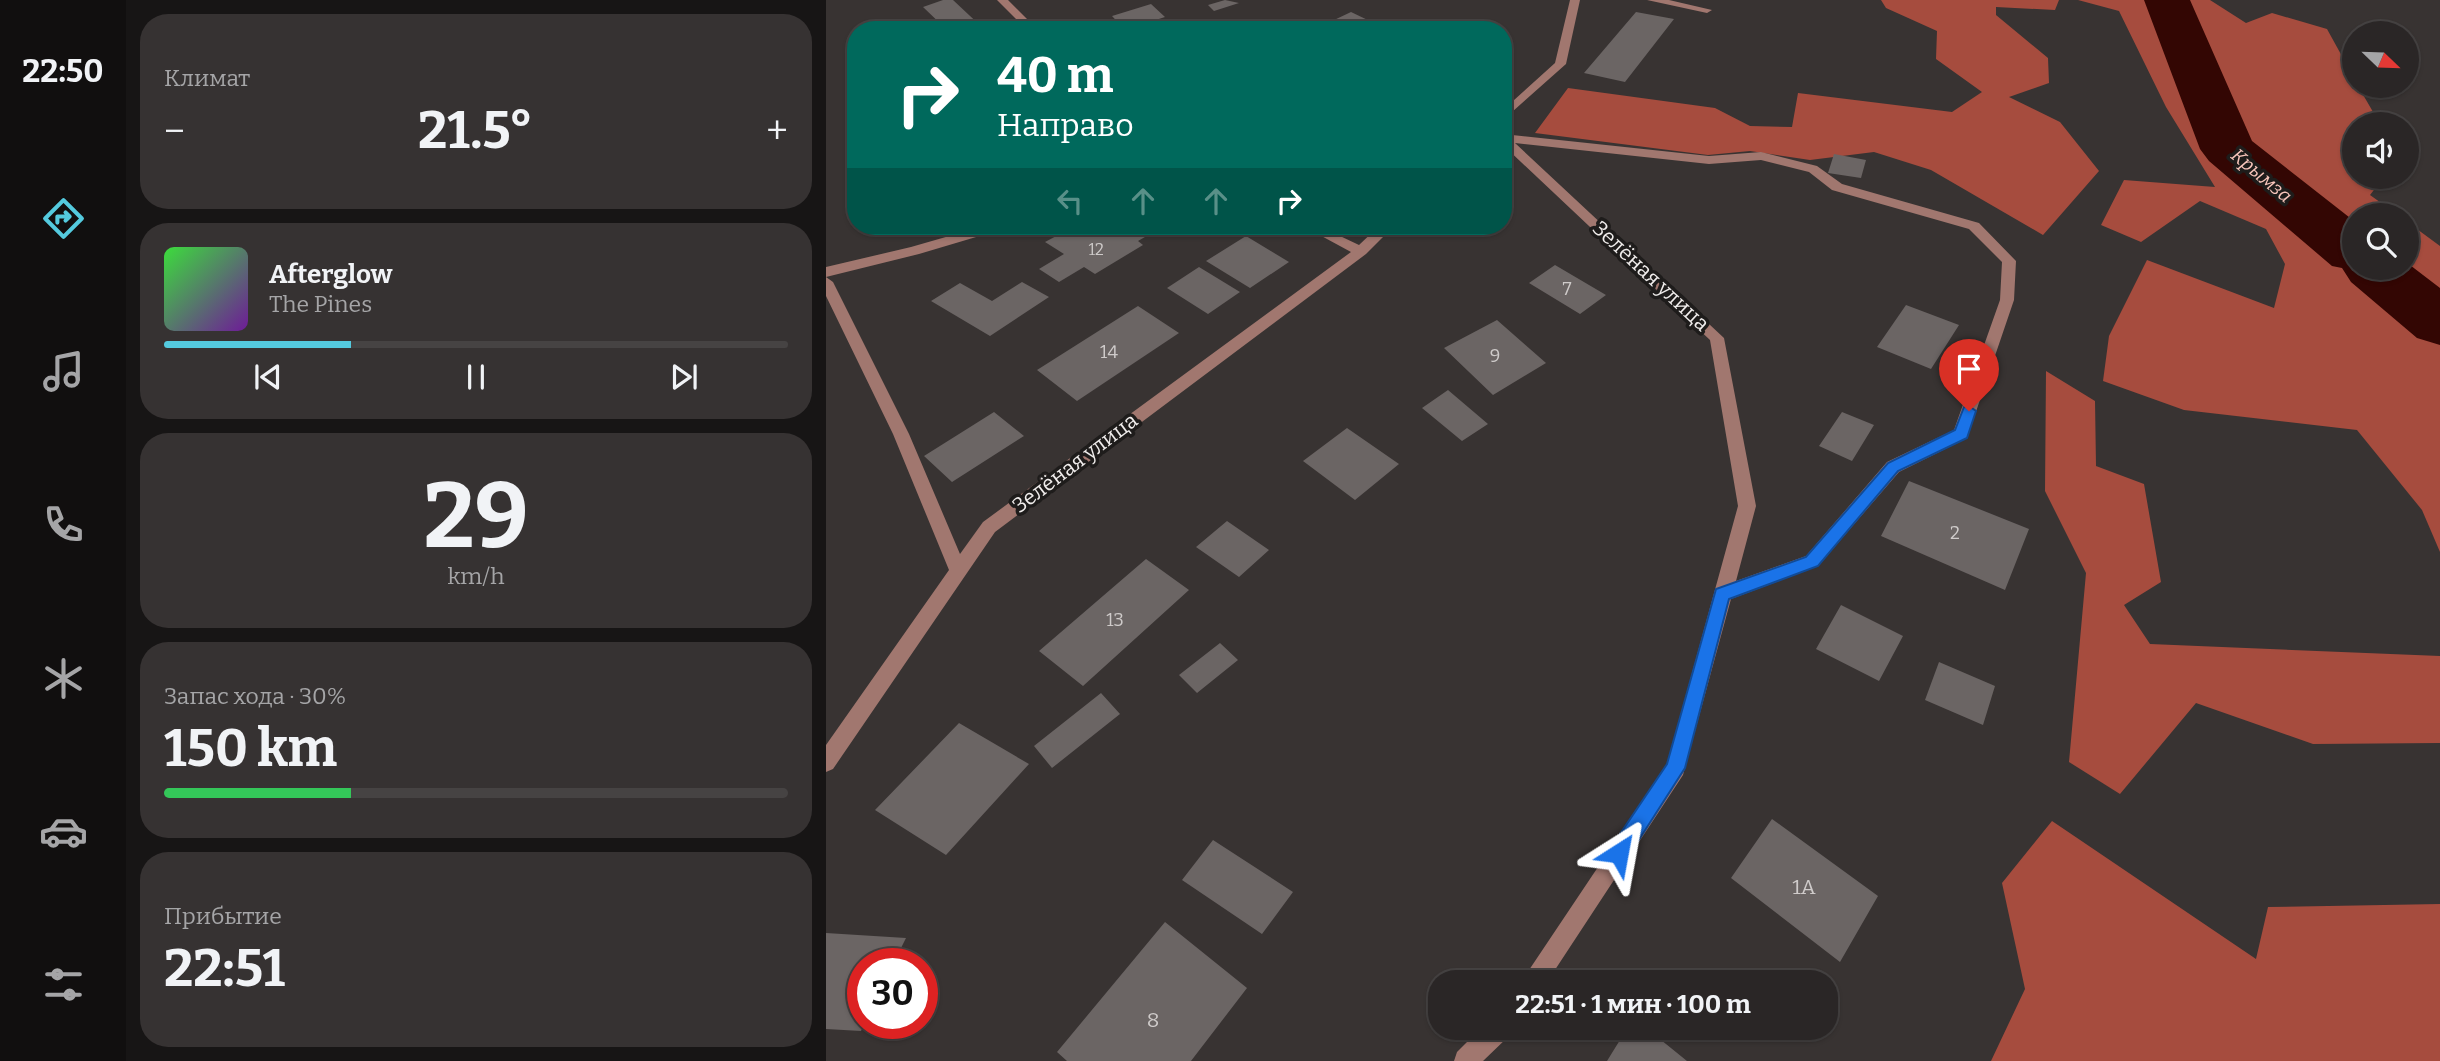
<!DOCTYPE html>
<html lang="ru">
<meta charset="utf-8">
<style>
:root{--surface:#2a2626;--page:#363232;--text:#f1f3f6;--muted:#a5a5a7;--line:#464343;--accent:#54cade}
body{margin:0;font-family:Bitter,serif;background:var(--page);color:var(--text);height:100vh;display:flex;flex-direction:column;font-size:26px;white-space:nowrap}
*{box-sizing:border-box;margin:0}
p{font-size:23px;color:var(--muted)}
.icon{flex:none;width:38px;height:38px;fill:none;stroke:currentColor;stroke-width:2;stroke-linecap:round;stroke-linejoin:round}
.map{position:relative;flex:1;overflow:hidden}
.details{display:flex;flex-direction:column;gap:14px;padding:14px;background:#171515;width:700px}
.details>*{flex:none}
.guide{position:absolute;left:21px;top:21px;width:665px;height:214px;border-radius:28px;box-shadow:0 2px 5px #0004,0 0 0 2px var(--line);background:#00695c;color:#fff;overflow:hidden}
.needle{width:46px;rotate:113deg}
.controls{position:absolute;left:1516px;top:21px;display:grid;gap:14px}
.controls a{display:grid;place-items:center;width:77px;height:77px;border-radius:50%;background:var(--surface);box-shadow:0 2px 5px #0004,0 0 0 2px var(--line);font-size:35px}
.speed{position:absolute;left:21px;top:948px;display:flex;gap:14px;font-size:35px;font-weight:700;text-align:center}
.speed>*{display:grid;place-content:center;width:91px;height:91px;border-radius:50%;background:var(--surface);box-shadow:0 2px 5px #0004,0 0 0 2px var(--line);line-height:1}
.speed .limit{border:10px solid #d22;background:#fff;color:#111}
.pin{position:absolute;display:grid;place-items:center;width:60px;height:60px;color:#fff;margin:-72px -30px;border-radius:50% 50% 50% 0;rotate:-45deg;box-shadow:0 0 7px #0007}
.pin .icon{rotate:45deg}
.me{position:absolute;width:77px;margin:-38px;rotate:34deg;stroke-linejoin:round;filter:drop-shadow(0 0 5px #0008)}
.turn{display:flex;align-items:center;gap:24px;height:147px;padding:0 35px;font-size:32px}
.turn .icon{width:91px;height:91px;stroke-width:2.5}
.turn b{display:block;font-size:49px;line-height:60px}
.lanes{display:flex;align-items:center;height:66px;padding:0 35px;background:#0003;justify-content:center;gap:35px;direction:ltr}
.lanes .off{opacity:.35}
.big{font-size:52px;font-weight:700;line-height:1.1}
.details .widget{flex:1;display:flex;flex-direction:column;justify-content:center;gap:10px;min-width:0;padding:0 24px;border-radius:28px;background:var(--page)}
.details .dial{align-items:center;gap:0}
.dial b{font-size:91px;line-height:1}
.song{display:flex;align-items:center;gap:21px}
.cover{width:84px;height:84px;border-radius:10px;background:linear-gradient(135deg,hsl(120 70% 55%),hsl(280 70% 35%))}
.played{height:7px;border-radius:4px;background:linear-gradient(90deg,var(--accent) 30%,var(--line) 30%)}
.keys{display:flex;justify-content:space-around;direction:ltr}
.heat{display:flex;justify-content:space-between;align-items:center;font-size:38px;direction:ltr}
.charge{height:10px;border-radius:5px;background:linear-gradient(90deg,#34c759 30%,var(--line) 0)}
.trip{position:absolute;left:602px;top:970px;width:410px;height:70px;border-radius:28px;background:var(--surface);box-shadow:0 2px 5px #0004,0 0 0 2px var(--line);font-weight:700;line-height:70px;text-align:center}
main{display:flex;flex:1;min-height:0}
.tab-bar{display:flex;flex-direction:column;width:126px;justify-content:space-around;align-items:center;background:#110f0f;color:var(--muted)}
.tab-bar .icon{width:49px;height:49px}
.tab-bar .selected{color:var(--accent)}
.tab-bar b{font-size:32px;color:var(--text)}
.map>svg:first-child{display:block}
.forest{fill:#a64c3e}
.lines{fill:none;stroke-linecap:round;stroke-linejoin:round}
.river{fill:#330603;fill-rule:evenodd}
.building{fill:#6b6564}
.minor{fill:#a1776f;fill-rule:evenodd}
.route{fill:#1a73e8;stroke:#114b97;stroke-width:2}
.labels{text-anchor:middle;stroke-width:7;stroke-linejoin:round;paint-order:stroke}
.far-number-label{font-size:16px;fill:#cfcbca}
.number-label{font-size:18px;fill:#cfcbca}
.far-water-label{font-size:19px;font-style:italic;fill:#f8c5bb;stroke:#1e1c1b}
.street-label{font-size:21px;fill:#f0edec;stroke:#1e1c1b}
.near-number-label{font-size:21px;fill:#cfcbca}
</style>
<main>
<nav class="tab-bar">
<b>22:50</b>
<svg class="icon selected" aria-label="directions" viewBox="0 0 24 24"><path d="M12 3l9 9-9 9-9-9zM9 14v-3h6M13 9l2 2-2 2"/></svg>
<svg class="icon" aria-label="music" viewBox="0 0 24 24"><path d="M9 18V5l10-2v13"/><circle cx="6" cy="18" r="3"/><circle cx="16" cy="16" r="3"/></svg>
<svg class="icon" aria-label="phone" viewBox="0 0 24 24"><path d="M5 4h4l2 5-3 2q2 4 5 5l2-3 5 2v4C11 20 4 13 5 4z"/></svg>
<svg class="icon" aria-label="climate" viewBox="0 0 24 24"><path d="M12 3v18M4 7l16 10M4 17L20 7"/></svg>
<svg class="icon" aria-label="car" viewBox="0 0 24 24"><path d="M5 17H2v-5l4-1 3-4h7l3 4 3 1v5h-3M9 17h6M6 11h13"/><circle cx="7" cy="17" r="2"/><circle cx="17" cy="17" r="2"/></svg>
<svg class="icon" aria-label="filters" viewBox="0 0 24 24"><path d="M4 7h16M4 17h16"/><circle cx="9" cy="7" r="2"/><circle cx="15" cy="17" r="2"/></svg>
</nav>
<section class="details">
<div class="widget"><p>Климат</p>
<div class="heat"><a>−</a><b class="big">21.5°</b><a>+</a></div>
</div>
<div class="widget">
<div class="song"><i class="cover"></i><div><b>Afterglow</b><p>The Pines</p></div></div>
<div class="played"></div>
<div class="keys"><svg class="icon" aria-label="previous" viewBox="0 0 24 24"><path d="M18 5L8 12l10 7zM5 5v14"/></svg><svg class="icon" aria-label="pause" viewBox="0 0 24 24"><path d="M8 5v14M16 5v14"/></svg><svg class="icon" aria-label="next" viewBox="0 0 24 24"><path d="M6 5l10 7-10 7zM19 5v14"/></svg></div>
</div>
<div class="widget dial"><b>29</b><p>km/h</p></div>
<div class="widget"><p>Запас хода · 30%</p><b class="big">150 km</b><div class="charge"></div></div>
<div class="widget"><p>Прибытие</p><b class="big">22:51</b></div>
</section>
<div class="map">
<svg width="1614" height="1061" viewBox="0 0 1614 1061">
<rect width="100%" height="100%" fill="#383332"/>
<path class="forest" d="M1055,0H1233L1229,10L1170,7V15L1222,58L1223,83L1183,97L1234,122L1273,171L1217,235L1105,170L1048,152L984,160L924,151L882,155L709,133L742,88L889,108L924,126L966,127L972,93L1126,112L1156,92L1110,59L1111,31L1060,8Z
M1252,0H1384L1420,23L1446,13L1501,29L1528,78V86H1532L1554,124H1528V177H1558L1544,195L1572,215H1528V268H1580V221L1614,246V552L1596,510L1531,430L1358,410L1277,381L1283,336L1321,260L1448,308L1459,264L1440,229L1374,201L1315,242L1275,225L1298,180L1389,187L1340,107L1293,11Z
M1220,371L1269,401L1270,466L1318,484L1335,582L1298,605L1324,644L1614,656V743L1487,744L1370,703L1294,794L1243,762L1260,573L1219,491Z
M1226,821L1430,959L1442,907L1614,904V1061H1165L1199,989L1176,883Z"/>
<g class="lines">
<path class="river" d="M1318,0H1364L1426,141L1528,221V268H1580V262L1614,288V345L1591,338L1525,282L1516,268L1506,266L1383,161L1374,149Z"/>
</g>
<path class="building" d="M117,0H127L159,30H121L97,7Z
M399,0L413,3L388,11L382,5Z
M325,4L339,17L299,30L286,16Z
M525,12L548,23L534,30H523L506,21Z
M810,12L848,19L799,82L758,73Z
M1008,154L1040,160L1035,178L1002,173Z
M249,226H254L268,234L282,226H338L312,241L317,245L269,274L258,267L233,282L213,269L238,254L219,242Z
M420,236L463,262L424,288L380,261Z
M729,265L780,295L754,314L703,283Z
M373,267L414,292L382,314L341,288Z
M196,282L223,297L164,336L105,301L134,283L166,301Z
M1080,305L1133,325L1105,369L1051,347Z
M312,306L353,333L251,401L211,370Z
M671,320L720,363L667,395L618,348Z
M622,390L662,424L636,441L596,408Z
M168,412L198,436L126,482L98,456Z
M1016,412L1048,425L1026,461L993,446Z
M521,428L573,464L529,500L477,461Z
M1083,481L1203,529L1179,590L1055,536Z
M401,521L443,550L413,577L370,547Z
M320,559L363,590L257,686L213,651Z
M1015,605L1077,636L1053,681L990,649Z
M394,643L412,660L371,693L353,675Z
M1113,662L1169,686L1157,725L1099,700Z
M275,693L294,714L226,768L208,746Z
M133,723L203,764L120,855L49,810Z
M946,819L1052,896L1014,962L905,878Z
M387,840L467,892L436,934L356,880Z
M339,922L421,988L365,1061H241L231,1052Z
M0,933L80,938L67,964H37L38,1024L35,1031L0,1029Z
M802,1027H819L861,1061H781Z"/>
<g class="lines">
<path class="minor" d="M171,0H182L212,30H201Z
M744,0H754L740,64L677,120V110L729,63Z
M821,0H843L886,10L881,13Z
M677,134L883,156L935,152L991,166L1016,184L1153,223L1190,261L1188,300L1141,438L1073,472L992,566L905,599L857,775L721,982H695L841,764L912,506L884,340L677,145ZM689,143L883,164L935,160L983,172L1006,190L1143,229L1176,262L1174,300L1128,430L1061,462L980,556L910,581L930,506L898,338Z
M158,226H179L177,229L93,254L0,277V267L85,247Z
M477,226H493L533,245L553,226H568L540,254L169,532L7,769L0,772V745L123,570L67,434L0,296V277L7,282L83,434L134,554L157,522L525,252Z
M656,1027H686L683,1036L657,1061H628L631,1052Z"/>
</g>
<path class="route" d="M1143,406L1150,411L1141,438L1072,471L992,566L903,599L859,768L800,860L793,863L786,860L783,853L786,846L841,764L890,589L980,557L1062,463L1129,430L1138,407Z"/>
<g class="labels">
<g class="far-number-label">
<text x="270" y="255">12</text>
</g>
<g class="number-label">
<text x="741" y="295">7</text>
<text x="283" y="358">14</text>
<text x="669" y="362">9</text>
<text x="1129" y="539">2</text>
<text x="289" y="626">13</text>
</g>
<g class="far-water-label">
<text transform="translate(1436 175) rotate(40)" y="7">Крымза</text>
</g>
<g class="street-label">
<text transform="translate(825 276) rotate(43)" y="7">Зелёная улица</text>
<text transform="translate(249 463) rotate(-37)" y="7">Зелёная улица</text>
</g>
<g class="near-number-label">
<text x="978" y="894">1А</text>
<text x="327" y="1027">8</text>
</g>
</g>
</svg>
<div class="controls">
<a><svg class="needle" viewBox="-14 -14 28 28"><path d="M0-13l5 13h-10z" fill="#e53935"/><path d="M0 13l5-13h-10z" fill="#a5a5a7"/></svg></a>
<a><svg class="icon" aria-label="sound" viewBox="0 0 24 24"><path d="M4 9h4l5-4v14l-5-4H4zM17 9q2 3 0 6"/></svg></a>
<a><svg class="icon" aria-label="search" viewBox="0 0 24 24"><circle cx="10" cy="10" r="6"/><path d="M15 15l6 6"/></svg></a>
</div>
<div class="speed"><div class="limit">30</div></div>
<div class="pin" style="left:1143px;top:411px;background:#d93025"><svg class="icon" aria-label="arrive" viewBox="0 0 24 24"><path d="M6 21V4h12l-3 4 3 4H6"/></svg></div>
<svg class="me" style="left:793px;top:853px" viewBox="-20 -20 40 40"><path d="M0-17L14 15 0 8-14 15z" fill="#1a73e8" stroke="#fff" stroke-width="4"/></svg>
<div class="trip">22:51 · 1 мин · 100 m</div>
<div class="guide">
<div class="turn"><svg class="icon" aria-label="right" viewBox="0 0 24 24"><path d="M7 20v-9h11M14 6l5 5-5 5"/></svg><div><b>40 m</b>Направо</div></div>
<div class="lanes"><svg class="icon off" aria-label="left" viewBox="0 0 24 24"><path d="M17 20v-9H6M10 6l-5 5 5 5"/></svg><svg class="icon off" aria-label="ahead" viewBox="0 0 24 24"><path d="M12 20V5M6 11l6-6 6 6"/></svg><svg class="icon off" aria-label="ahead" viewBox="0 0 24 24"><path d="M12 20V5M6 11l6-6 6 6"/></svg><svg class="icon" aria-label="right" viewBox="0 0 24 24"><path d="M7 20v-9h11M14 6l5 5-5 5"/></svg></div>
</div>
</div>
</main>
